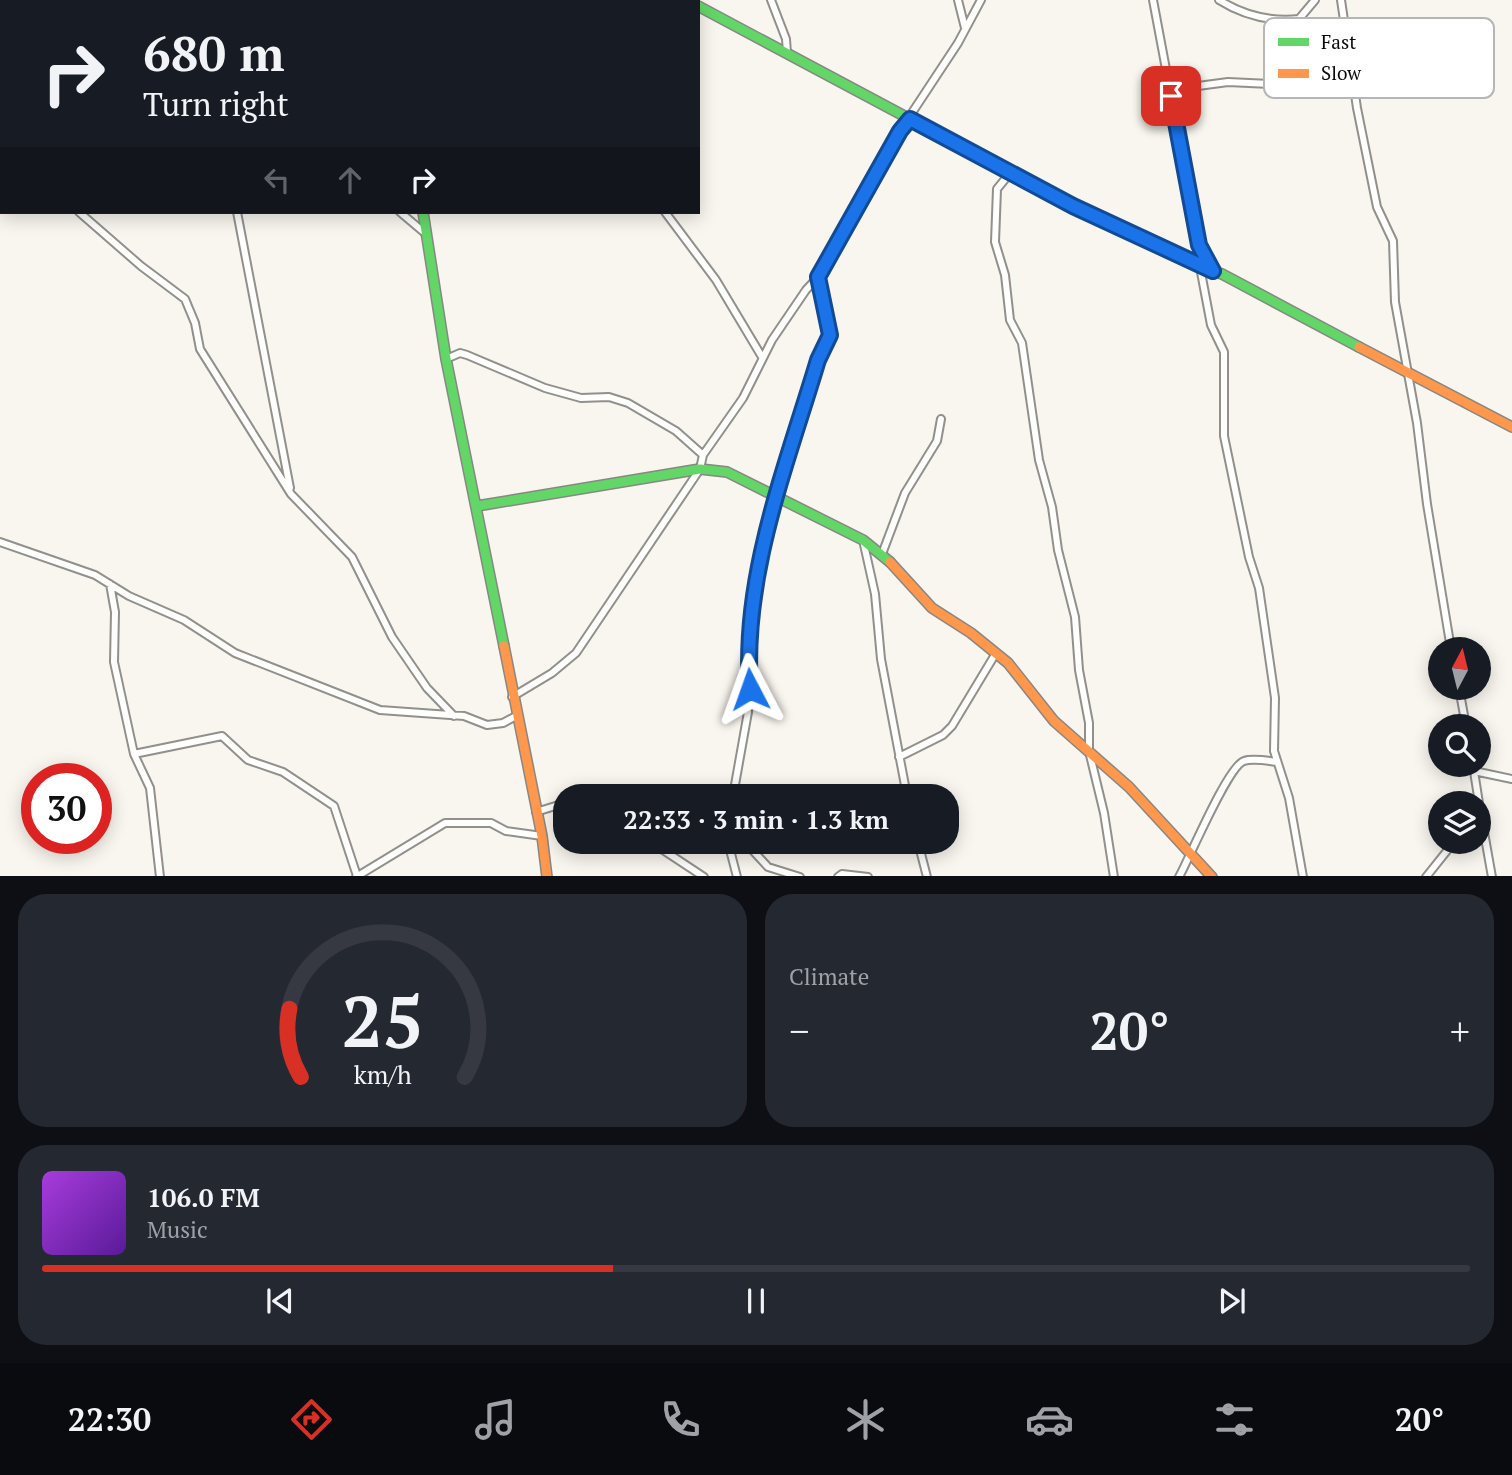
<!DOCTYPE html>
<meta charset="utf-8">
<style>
:root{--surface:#171b24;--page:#242831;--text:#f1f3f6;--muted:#9ea1a6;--line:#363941;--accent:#d93025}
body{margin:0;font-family:"PT Serif",serif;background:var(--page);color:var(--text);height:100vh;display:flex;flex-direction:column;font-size:26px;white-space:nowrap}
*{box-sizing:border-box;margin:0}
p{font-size:23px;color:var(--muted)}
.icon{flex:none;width:38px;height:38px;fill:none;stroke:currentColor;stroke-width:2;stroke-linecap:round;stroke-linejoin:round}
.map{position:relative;height:876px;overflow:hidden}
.details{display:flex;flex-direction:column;gap:18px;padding:18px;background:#0d0f14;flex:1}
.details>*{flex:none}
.banner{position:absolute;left:0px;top:0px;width:700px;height:214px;box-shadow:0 4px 18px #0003;background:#171b24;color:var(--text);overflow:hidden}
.needle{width:46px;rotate:7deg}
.controls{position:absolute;left:1428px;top:637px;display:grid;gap:14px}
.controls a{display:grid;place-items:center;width:63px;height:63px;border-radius:50%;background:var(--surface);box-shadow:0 4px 18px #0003;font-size:35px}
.speed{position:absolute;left:21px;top:763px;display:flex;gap:14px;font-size:35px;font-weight:700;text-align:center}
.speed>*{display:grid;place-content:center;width:91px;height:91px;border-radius:50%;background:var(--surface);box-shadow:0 4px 18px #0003;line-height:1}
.speed .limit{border:10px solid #d22;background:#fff;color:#111}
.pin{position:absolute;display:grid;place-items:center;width:60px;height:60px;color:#fff;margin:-30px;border-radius:14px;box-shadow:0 4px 10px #0006}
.me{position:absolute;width:77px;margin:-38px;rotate:356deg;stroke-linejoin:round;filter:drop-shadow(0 0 5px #0008)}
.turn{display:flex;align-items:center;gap:24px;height:147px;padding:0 28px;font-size:32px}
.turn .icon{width:91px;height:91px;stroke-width:2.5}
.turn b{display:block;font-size:49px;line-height:60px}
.lanes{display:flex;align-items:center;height:66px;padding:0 28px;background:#0003;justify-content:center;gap:35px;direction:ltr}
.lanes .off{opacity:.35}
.big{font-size:52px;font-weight:700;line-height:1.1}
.details .card{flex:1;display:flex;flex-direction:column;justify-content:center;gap:10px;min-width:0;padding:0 24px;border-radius:28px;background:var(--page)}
.details .dial{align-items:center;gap:0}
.dial svg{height:182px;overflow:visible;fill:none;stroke:var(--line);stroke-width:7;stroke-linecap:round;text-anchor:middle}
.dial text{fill:var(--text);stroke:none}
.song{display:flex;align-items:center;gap:21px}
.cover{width:84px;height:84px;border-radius:10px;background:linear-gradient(135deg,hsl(280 70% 55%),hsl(270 70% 35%))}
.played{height:7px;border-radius:4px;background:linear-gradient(90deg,var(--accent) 40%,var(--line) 40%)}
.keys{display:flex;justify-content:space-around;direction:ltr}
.heat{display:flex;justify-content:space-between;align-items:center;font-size:38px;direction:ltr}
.details .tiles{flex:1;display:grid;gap:18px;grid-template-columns:1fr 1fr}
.card:last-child{grid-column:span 2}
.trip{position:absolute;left:553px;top:784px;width:406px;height:70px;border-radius:28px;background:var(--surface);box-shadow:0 4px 18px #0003;font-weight:700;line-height:70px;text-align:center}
.menu{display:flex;height:112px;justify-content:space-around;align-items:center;background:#090b0e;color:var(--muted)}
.menu .icon{width:49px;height:49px}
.menu .current{color:var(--accent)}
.menu b{font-size:32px;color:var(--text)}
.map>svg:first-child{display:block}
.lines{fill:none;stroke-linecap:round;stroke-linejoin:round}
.street-casing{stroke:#91908d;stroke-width:10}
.fast-casing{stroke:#888783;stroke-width:12}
.slow-casing{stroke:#888783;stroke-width:12}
.street{stroke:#fefefc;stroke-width:6}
.fast{stroke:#63d668;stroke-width:9}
.slow{stroke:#ff974d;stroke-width:9}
.route-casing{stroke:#114b97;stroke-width:18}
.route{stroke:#1a73e8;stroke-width:12}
.key{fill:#fff;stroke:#b6b6b6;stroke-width:2}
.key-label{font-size:19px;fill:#0a0a0a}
</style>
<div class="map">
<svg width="1512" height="877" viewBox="0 0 1512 877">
<rect width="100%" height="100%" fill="#f8f6ee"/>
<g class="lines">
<defs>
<path id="street" d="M6,0V2
M148,0L150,2
M383,0V2
M501,0V2
M558,0L561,2
M686,0L690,2
M771,0L786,39L787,53
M958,0L965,28
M1153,0L1199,245L1213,271
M1219,0C1243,15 1270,22 1299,19L1315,0
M1341,0L1357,108L1377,207L1393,241L1395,302L1417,423L1427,504L1451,649
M1171,95L1198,86L1228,82L1270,84L1288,81L1315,65L1350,68
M1010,173L997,189L995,242L1005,275L1010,320L1022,343L1039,460L1052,507L1058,550L1075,617L1079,670L1089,723V751L1104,813L1114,877
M79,212L141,266L185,299L195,323L200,349L291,494L352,557L392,637L427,688L454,716
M237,212L290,488
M400,212L426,234
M665,212L716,280L762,357
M1200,267L1211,325L1224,352V436L1249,557L1259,588L1275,698L1274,751L1289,798L1303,877
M446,359L460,353L467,355L545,388L581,398L609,397L628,403L676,431L703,455
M863,540L875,594L881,659L907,796
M0,542L95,575L129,596L184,620L235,653L380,710L464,716L487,725L503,723L516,716
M882,554L905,493L937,441L941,419
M110,584L115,612L114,662L134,754L150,788L160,877
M1459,688L1466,726
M512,697L552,673L576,653L700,469L703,455L743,398L772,340L806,290L818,277L900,131L958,43L981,0
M134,754L222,736L248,760L283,772L334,806L357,876
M899,757L943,735L952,726L996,653
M1473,765L1479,803
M1474,771L1512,779
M733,796L748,712V633L760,552L818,360L830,335L818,277
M1479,804L1492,877
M536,812L565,803
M651,842L704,877
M728,842L737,877
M745,842L768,867L800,877
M918,842L927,877
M356,877L445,823H491L506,831L542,836
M838,877L842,874L868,877
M1179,877C1190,857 1228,766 1244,761C1253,758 1268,761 1277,762
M1426,877L1454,842"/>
<path id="fast" d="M698,6L1073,206L1200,267L1222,274L1359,347
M423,212L446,359L504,646
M477,506L700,469L727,472L863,540L890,562"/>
<path id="slow" d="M1359,347L1512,427
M890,562L932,608L971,633L1008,663L1054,721L1129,787L1212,877
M504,646L542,836L547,877"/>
</defs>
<use href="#street" class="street-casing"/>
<use href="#fast" class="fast-casing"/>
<use href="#slow" class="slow-casing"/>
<use href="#street" class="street"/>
<use href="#fast" class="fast"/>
<use href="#slow" class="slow"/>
</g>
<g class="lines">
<defs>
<path id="route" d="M750,689C742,576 786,467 818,360L830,335L818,277L900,131L910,119L1073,206L1213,271L1199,245L1171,96"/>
</defs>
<use href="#route" class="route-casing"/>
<use href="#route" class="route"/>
</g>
<rect x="1264" y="18" width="230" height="80" rx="10" class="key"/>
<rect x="1278" y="38" width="31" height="8" fill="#63d668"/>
<rect x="1278" y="69" width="31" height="9" fill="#ff974d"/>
<g class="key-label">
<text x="1321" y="49">Fast</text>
<text x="1321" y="80">Slow</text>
</g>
</svg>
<div class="controls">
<a><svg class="needle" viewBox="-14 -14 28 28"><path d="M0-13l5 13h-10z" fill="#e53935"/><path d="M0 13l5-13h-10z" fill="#9ea1a6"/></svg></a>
<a><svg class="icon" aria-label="search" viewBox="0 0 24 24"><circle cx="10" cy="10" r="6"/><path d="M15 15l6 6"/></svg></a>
<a><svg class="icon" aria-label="layers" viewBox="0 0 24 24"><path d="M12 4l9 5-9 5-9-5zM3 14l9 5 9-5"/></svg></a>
</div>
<div class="speed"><div class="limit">30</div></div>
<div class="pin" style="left:1171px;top:96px;background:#d93025"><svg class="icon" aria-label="arrive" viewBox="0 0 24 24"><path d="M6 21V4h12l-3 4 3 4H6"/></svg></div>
<svg class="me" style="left:750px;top:689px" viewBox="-20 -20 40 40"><path d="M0-17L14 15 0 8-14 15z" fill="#1a73e8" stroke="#fff" stroke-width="4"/></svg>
<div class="trip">22:33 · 3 min · 1.3 km</div>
<div class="banner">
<div class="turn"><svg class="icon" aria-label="right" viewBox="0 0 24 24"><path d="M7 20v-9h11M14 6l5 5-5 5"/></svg><div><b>680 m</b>Turn right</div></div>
<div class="lanes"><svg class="icon off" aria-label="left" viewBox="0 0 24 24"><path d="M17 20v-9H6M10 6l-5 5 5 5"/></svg><svg class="icon off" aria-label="ahead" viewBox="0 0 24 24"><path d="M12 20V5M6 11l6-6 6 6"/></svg><svg class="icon" aria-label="right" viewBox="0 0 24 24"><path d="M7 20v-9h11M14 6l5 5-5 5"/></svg></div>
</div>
</div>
<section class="details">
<div class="tiles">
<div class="card dial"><svg viewBox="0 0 100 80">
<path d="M14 69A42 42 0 1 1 86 69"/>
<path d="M14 69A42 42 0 0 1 9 39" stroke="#d93025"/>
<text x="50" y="56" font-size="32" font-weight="700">25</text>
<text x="50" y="72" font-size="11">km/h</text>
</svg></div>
<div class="card"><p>Climate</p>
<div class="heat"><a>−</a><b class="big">20°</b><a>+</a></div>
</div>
<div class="card">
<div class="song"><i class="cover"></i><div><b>106.0 FM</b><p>Music</p></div></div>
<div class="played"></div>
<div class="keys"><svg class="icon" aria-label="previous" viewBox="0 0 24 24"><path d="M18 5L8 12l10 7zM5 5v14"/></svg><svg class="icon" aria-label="pause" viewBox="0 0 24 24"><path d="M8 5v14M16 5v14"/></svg><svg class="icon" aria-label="next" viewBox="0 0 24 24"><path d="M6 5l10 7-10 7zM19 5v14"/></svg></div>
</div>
</div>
</section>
<nav class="menu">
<b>22:30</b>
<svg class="icon current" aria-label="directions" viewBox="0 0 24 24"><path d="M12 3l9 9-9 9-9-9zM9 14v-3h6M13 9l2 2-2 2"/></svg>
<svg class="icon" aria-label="music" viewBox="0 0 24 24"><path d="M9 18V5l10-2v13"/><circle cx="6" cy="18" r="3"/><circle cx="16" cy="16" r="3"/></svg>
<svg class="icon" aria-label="phone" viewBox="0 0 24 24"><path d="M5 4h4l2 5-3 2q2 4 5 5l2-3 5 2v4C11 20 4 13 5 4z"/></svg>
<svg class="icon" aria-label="climate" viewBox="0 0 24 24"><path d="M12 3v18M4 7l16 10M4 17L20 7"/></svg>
<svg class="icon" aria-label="car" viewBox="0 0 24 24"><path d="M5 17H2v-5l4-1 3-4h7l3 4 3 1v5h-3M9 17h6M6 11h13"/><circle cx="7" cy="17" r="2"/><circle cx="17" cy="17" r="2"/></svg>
<svg class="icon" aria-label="filters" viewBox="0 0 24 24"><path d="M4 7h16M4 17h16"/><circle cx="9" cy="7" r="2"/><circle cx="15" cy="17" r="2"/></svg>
<b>20°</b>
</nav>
